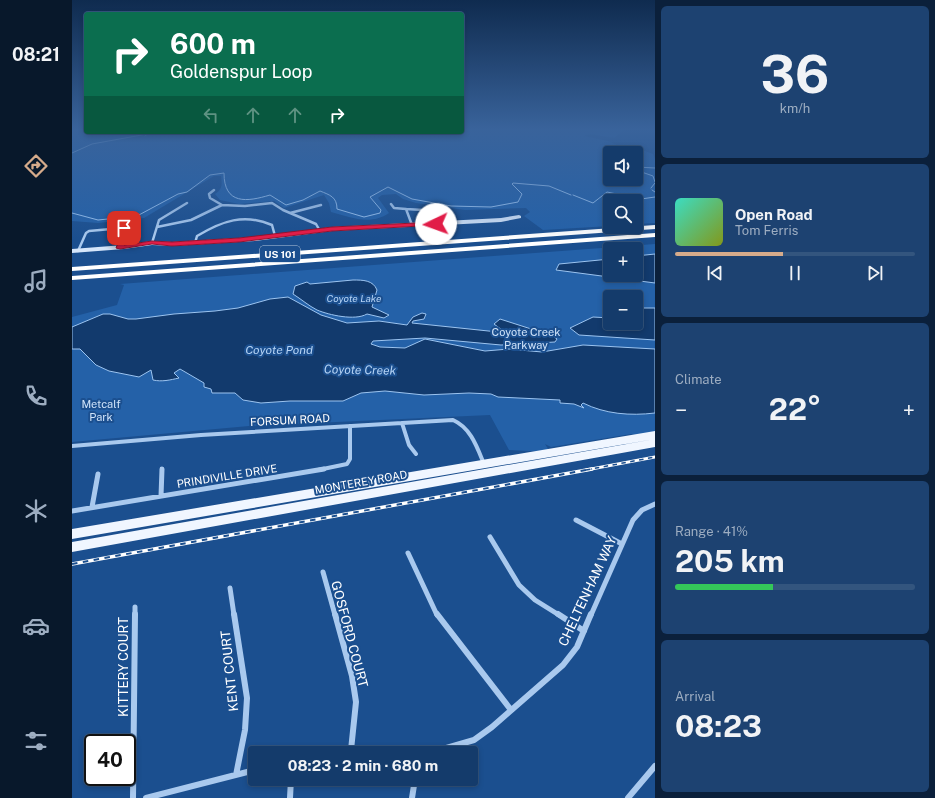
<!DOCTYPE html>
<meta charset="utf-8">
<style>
:root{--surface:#143b6b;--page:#1d4271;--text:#f1f3f6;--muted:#9dadc1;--line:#33557e;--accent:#d6ab8b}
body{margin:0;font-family:"Public Sans",sans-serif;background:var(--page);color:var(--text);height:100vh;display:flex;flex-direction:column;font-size:15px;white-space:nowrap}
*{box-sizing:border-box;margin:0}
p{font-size:13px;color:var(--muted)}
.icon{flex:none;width:22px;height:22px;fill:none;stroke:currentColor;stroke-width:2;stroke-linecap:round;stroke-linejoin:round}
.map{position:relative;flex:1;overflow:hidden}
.drawer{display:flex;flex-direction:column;gap:6px;padding:6px;background:#0b203b;width:280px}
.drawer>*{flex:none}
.top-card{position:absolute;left:12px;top:12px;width:380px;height:122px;border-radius:4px;box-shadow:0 2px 6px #0003,0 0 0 1px var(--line);background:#0b6e4f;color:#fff;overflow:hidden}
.fabs{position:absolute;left:531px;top:146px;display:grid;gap:8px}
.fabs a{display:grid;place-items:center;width:40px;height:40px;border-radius:4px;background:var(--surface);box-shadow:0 2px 6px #0003,0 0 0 1px var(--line);font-size:20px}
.speed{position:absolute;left:12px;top:734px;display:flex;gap:8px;font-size:20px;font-weight:700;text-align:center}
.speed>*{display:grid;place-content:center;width:52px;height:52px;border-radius:50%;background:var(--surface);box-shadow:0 2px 6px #0003,0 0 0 1px var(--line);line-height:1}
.speed .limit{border:2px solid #111;border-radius:6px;background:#fff;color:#111}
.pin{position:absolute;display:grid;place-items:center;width:34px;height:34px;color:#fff;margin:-17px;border-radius:8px;box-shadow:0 2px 6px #0006}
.me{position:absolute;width:44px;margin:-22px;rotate:267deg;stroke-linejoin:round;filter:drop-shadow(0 0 3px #0008)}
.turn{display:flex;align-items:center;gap:14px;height:84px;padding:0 20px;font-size:18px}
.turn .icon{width:52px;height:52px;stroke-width:2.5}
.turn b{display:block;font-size:28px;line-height:34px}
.lanes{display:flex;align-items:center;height:38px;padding:0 20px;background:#0003;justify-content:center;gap:20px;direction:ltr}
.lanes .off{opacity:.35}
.big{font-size:30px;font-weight:700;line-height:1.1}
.drawer .widget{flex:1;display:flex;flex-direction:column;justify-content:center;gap:6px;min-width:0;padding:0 14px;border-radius:6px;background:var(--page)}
.drawer .dial{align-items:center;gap:0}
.dial b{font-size:52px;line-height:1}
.song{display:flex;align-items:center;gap:12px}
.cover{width:48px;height:48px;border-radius:6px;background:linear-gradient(135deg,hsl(170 70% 55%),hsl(70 70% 35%))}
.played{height:4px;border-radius:2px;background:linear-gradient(90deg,var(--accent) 45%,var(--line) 45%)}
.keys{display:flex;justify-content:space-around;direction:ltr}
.heat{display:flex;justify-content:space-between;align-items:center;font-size:22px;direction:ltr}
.charge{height:6px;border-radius:3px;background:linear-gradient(90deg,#34c759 41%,var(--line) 0)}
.trip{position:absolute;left:176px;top:746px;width:230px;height:40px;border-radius:4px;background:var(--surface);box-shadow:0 2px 6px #0003,0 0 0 1px var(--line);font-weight:700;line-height:40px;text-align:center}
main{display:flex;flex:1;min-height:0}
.menu{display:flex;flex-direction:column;width:72px;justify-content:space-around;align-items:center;background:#08182b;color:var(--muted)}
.menu .icon{width:28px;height:28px}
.menu .current{color:var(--accent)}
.menu b{font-size:18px;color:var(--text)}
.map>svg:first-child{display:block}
.green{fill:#2461a8;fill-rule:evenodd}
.water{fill:#123a6d;stroke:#9cc4f0}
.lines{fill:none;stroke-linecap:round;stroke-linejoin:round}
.stream{stroke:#9cc4f0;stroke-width:1}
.street-far3{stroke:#a9c9ee;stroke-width:2.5}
.street-far2{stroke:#a9c9ee;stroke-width:4}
.street-far1{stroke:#a9c9ee;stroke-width:5}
.street{stroke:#a9c9ee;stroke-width:6}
.secondary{fill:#d6e6fa;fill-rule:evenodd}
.primary{fill:#f0f6ff;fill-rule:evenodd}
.highway{fill:#fff;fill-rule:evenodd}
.rail-far1-casing{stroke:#fff;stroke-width:3}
.rail-casing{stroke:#fff;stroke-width:3.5}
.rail-far1{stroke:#1b4f8f;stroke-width:1.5;stroke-dasharray:4.5;stroke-linecap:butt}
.rail{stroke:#1b4f8f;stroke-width:2;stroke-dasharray:5.5;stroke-linecap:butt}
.route{fill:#e11d48;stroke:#92132f}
.labels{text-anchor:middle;stroke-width:4;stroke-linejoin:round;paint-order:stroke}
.shield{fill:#1b4f8f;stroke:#bbcadd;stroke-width:1}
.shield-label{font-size:10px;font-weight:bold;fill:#fff}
.far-water-label{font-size:10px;font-style:italic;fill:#b5d3f5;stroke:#1b4f8f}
.park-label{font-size:11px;fill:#cfe3fa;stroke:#1b4f8f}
.street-label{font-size:11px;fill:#fff;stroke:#1b4f8f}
.water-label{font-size:12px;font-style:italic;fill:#b5d3f5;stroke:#1b4f8f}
.near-street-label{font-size:13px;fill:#fff;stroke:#1b4f8f}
</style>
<main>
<nav class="menu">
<b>08:21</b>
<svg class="icon current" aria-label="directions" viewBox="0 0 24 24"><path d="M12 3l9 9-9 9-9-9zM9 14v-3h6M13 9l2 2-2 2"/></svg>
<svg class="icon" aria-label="music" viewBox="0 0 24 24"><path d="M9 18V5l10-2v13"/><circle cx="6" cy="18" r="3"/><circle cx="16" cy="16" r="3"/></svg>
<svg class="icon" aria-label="phone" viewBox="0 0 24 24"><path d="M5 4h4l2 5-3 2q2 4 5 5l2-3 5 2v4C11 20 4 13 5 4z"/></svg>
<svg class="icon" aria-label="climate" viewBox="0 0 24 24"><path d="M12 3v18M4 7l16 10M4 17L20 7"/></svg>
<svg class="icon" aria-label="car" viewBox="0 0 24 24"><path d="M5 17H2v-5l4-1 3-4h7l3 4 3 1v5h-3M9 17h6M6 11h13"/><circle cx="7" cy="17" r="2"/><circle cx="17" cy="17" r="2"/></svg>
<svg class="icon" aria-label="filters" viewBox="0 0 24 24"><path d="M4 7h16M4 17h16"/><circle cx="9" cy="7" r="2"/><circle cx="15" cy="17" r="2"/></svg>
</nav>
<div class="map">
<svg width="583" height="798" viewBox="0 0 583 798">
<rect width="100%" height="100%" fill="#1b4f8f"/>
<path class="green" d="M0,128H14V132H390V128H555L542,138L518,134L512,136L536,141L555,150L573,151L581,154L583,159V223L564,224V201H538V226L471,230L452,216L458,212L454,208L393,210L344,203L331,199L324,194L310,195L306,198L317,213C298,226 278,217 259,212L257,203L252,195L212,208L202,201L167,204L148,200L143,194C151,189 150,184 149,176H142L72,218L26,223L0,221ZM538,153H564V179H538Z
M583,244V435L573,437L559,434L479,447L473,444L478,452L437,450L418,415L177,426L0,442V317L45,305L52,285L48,284ZM538,249H564V275H538ZM538,297H564V323H538Z"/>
<path class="water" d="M583,254V283L484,270L487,264L538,259V275H564V256Z
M281,280C291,280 301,280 305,290L300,307L317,315L312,318L295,314C283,321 257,315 245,310C237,306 229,299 221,294L223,286L235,282L238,284Z
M216,297L249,315L275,323L307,321L335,325L341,317L350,313L354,314L352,319L341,321L340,323L426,332L430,330L422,324L428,319L481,336L485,339L483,342L429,345L353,338L301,341L299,344L308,347L333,348L353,339L413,351L437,349L470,352L511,345L583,349V413C558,416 533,414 511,403L509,405L512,408L502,404L488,403V400L426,397L419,394L397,393L352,395L313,391L289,393L271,401H218L189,403L171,400L163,393H140L139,389L132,387V383L108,369L102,373L107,378C98,380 90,382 81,380L79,370L67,377L37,371L24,365L8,349H0V327L31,314H38L56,319H64L102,314L143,311L166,308L198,299Z
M572,308H583V340L507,335L498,328L521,317L538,318V323H564V312Z"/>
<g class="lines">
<path class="stream" d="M73,136L78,132
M0,153L20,144L86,132
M564,167L583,168
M564,170L581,176L583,182
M579,188L583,183
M580,190L583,192
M501,195L521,203L535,192L569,199L583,197
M0,213L26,220L65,216L106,194L115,192L138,175L152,173C152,205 175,202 198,195L214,205L231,200L248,191C258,195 265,197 265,209L292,217L308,213L309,210L298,197L316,187L340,199L379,206L419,207L446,202L450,194L440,184L441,183L477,186L499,195"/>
<path class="street-far3" d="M142,190L137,194L138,198L150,205L173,206L200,203L211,210L244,224L248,231
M319,204L322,208L334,209
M218,213L249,205
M340,225L334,209L368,211L376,223
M85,227L119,220L150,205
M80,243L87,220L115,203
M123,243L125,236C150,221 172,213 200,225L203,236
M6,251L14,233L17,231L50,228L54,230L47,248"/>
<path class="street-far2" d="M330,423L337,445L344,454
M0,446L129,435L381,420C399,428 405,447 412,464
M246,470L275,464L278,459V426"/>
<path class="street-far1" d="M89,496L90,469
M20,507L26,474
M0,511L252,469
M504,520L550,544
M418,537L447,585L463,600L487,615
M336,553L365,615
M251,572L263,615
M158,588L162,615
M63,607V615
M519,615L561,520L570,510L583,504"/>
<path class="street" d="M162,614L175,698L173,730L164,775
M263,614L280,676L284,702L279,750
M365,614L439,710
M486,614L512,631
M263,753L279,750L287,753
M367,753L371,749L402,740L420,727L491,665L505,647L519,614
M61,798L63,614
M74,798L183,770
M218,798L219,779
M340,798L343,779
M556,798L583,766"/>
<path class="secondary" d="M447,215L449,216V218L429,222L260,231L183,241L100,246L80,245L52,249L0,253V249L52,245L80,241L100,242L183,237L260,227L429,218Z"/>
<path class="primary" d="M583,431V439L0,539V529Z
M583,439V447L0,552V542Z"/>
<path class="highway" d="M583,225V229L0,271V267Z
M583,233V237L0,280V276Z"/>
<defs>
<path id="rail-far1" d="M514,470L583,457"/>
<path id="rail" d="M0,564L520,469"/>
</defs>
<use href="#rail-far1" class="rail-far1-casing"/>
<use href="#rail" class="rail-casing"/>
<use href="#rail-far1" class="rail-far1"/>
<use href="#rail" class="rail"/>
</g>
<linearGradient id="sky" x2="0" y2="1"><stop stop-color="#0f2b4f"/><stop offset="0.54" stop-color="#39639b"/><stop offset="1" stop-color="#39639b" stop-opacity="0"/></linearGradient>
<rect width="583" height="239" fill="url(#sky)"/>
<path class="route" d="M364,222L366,223V225L260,231L167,242L100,246L80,244L48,249L44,248L51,230L49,228L52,226L57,230L52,245L80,241L100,242L167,238L260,227Z"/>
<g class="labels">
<rect class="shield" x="188" y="246" width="40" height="16" rx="3"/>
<g class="shield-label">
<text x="208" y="258">US 101</text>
</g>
<g class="far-water-label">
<text x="282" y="302">Coyote Lake</text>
</g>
<g class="park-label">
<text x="454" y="336">Coyote Creek<tspan x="454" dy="13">Parkway</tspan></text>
<text x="29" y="408">Metcalf<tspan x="29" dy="13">Park</tspan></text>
</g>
<g class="street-label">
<text transform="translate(218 420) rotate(-3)" y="4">FORSUM ROAD</text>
<text transform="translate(155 476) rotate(-9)" y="4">PRINDIVILLE DRIVE</text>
<text transform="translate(289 482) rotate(-10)" y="4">MONTEREY ROAD</text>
</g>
<g class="water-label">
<text x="207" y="354">Coyote Pond</text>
<text transform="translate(288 370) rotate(1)" y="4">Coyote Creek</text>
</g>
<g class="near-street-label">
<text transform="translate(515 591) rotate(-65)" y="5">CHELTENHAM WAY</text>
<text transform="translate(278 634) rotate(75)" y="5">GOSFORD COURT</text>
<text transform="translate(51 667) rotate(-90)" y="5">KITTERY COURT</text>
<text transform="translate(157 671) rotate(-96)" y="5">KENT COURT</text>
</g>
</g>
</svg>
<div class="fabs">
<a><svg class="icon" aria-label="sound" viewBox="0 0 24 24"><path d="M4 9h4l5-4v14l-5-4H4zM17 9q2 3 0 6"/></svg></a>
<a><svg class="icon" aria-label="search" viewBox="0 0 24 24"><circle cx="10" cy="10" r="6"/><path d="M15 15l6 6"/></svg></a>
<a>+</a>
<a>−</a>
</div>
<div class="speed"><div class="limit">40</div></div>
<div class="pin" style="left:52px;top:228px;background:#d93025"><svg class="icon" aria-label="arrive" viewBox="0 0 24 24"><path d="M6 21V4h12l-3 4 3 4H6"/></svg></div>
<svg class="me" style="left:364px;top:224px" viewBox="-20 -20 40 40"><circle r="19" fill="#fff"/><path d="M0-13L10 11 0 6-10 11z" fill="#e11d48"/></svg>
<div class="trip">08:23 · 2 min · 680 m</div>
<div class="top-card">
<div class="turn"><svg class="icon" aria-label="right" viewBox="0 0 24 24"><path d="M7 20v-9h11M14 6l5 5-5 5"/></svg><div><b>600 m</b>Goldenspur Loop</div></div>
<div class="lanes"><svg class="icon off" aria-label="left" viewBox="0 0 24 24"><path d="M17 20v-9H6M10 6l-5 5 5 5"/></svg><svg class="icon off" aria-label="ahead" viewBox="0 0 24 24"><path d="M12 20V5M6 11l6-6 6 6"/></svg><svg class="icon off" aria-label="ahead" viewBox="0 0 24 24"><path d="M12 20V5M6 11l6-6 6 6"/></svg><svg class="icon" aria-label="right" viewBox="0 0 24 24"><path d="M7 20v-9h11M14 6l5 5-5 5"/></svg></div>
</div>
</div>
<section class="drawer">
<div class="widget dial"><b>36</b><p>km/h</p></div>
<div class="widget">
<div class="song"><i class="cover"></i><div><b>Open Road</b><p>Tom Ferris</p></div></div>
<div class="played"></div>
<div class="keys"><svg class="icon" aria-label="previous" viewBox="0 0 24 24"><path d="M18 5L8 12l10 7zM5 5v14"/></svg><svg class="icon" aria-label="pause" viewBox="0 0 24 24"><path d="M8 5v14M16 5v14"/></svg><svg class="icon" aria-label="next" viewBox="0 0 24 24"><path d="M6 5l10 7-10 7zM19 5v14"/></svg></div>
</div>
<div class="widget"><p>Climate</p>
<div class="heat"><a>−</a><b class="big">22°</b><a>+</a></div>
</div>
<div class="widget"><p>Range · 41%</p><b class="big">205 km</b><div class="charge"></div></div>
<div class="widget"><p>Arrival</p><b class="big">08:23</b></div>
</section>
</main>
